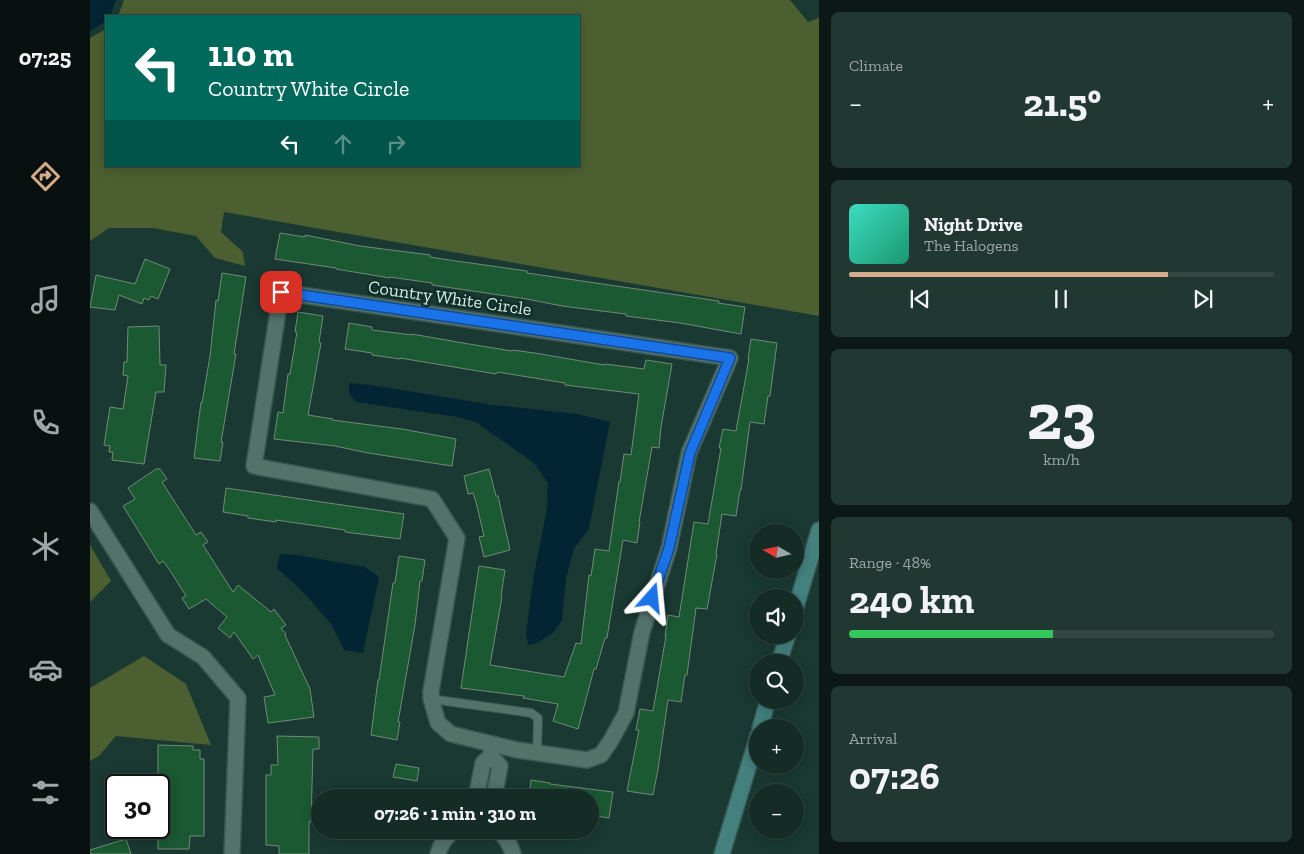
<!DOCTYPE html>
<html lang="en">
<head>
<meta charset="utf-8">
<style>
	:root { --surface:#142b26; --page:#213732; --text:#f1f3f6; --muted:#9da7a7; --line:#334743; --accent:#d6ab8b }
	body { margin:0; font-family:"Zilla Slab",serif; background:var(--page); color:var(--text); height:100vh; display:flex; flex-direction:column; font-size:19px; white-space:nowrap }
	* { box-sizing:border-box; margin:0 }
	p { font-size:16px; color:var(--muted) }
	.icon { flex:none; width:28px; height:28px; fill:none; stroke:currentColor; stroke-width:2; stroke-linecap:round; stroke-linejoin:round }
	.map { position:relative; flex:1; overflow:hidden }
	.drawer { display:flex; flex-direction:column; gap:12px; padding:12px; background:#0b1815; width:485px }
	.drawer>* { flex:none }
	.top-card { position:absolute; left:15px; top:15px; width:475px; height:152px; border-radius:0px; box-shadow:0 2px 12px #0003,0 0 0 1px var(--line); background:#00695c; color:#fff; overflow:hidden }
	.needle { width:32px; rotate:279deg }
	.tools { position:absolute; left:659px; top:524px; display:grid; gap:10px }
	.tools a { display:grid; place-items:center; width:55px; height:55px; border-radius:50%; background:var(--surface); box-shadow:0 2px 12px #0003,0 0 0 1px var(--line); font-size:25px }
	.speed { position:absolute; left:15px; top:774px; display:flex; gap:10px; font-size:25px; font-weight:700; text-align:center }
	.speed>* { display:grid; place-content:center; width:65px; height:65px; border-radius:50%; background:var(--surface); box-shadow:0 2px 12px #0003,0 0 0 1px var(--line); line-height:1 }
	.speed .limit { border:2px solid #111; border-radius:8px; background:#fff; color:#111 }
	.pin { position:absolute; display:grid; place-items:center; width:42px; height:42px; color:#fff; margin:-21px; border-radius:10px; box-shadow:0 2px 8px #0006 }
	.me { position:absolute; width:55px; margin:-28px; rotate:18deg; stroke-linejoin:round; filter:drop-shadow(0 0 4px #0008) }
	.turn { display:flex; align-items:center; gap:18px; height:105px; padding:0 20px; font-size:22px }
	.turn .icon { width:65px; height:65px; stroke-width:2.5 }
	.turn b { display:block; font-size:35px; line-height:42px }
	.lanes { display:flex; align-items:center; height:48px; padding:0 20px; background:#0003; justify-content:center; gap:25px; direction:ltr }
	.lanes .off { opacity:.35 }
	.big { font-size:38px; font-weight:700; line-height:1.1 }
	.drawer .card { flex:1; display:flex; flex-direction:column; justify-content:center; gap:8px; min-width:0; padding:0 18px; border-radius:8px; background:var(--page) }
	.drawer .dial { align-items:center; gap:0 }
	.dial b { font-size:65px; line-height:1 }
	.song { display:flex; align-items:center; gap:15px }
	.cover { width:60px; height:60px; border-radius:8px; background:linear-gradient(135deg,hsl(170 70% 55%),hsl(160 70% 35%)) }
	.played { height:5px; border-radius:2px; background:linear-gradient(90deg,var(--accent) 75%,var(--line) 75%) }
	.keys { display:flex; justify-content:space-around; direction:ltr }
	.heat { display:flex; justify-content:space-between; align-items:center; font-size:28px; direction:ltr }
	.charge { height:8px; border-radius:4px; background:linear-gradient(90deg,#34c759 48%,var(--line) 0) }
	.trip { position:absolute; left:221px; top:789px; width:288px; height:50px; border-radius:25px; background:var(--surface); box-shadow:0 2px 12px #0003,0 0 0 1px var(--line); font-weight:700; line-height:50px; text-align:center }
	main { display:flex; flex:1; min-height:0 }
	.tab-bar { display:flex; flex-direction:column; width:90px; justify-content:space-around; align-items:center; background:#08110f; color:var(--muted) }
	.tab-bar .icon { width:35px; height:35px }
	.tab-bar .current { color:var(--accent) }
	.tab-bar b { font-size:22px; color:var(--text) }
	.map>svg:first-child { display:block }
</style>
</head>
<body>
<main>
<nav class="tab-bar">
<b>07:25</b>
<svg class="icon current" aria-label="directions" viewBox="0 0 24 24"><path d="M12 3l9 9-9 9-9-9zM9 14v-3h6M13 9l2 2-2 2"/></svg>
<svg class="icon" aria-label="music" viewBox="0 0 24 24"><path d="M9 18V5l10-2v13"/><circle cx="6" cy="18" r="3"/><circle cx="16" cy="16" r="3"/></svg>
<svg class="icon" aria-label="phone" viewBox="0 0 24 24"><path d="M5 4h4l2 5-3 2q2 4 5 5l2-3 5 2v4C11 20 4 13 5 4z"/></svg>
<svg class="icon" aria-label="climate" viewBox="0 0 24 24"><path d="M12 3v18M4 7l16 10M4 17L20 7"/></svg>
<svg class="icon" aria-label="car" viewBox="0 0 24 24"><path d="M5 17H2v-5l4-1 3-4h7l3 4 3 1v5h-3M9 17h6M6 11h13"/><circle cx="7" cy="17" r="2"/><circle cx="17" cy="17" r="2"/></svg>
<svg class="icon" aria-label="filters" viewBox="0 0 24 24"><path d="M4 7h16M4 17h16"/><circle cx="9" cy="7" r="2"/><circle cx="15" cy="17" r="2"/></svg>
</nav>
<div class="map">
<svg width="729" height="854" viewBox="0 0 729 854">
	<rect width="100%" height="100%" fill="#1a3933"/>
	<!-- green -->
	<path fill="#4c5f30" d="M 34,0 L 700,0 L 718,22 L 729,18 L 729,316 L 134,212 L 131,232 L 153,252 L 155,266 L 125,258 L 106,236 L 63,228 L 19,228 L 0,241 L 0,38 L 16,29 L 16,166 L 489,166 L 489,16 L 28,16 Z
		M 0,545 L 21,581 L 0,602 Z
		M 54,656 L 96,684 L 121,745 L 26,736 L 9,756 L 0,761 L 0,688 Z"/>
	<!-- water -->
	<path fill="#032432" d="M 0,0 L 26,0 L 20,16 L 16,16 L 16,21 L 0,31 Z
		M 259,383 L 281,385 L 403,405 L 487,414 L 520,422 L 499,528 L 484,549 L 476,578 L 472,620 L 463,633 L 447,643 L 438,645 L 436,633 L 444,575 L 457,508 L 458,483 L 444,463 L 386,422 L 368,417 L 266,402 L 259,394 Z
		M 190,554 L 207,555 L 275,567 L 289,577 L 273,653 L 254,650 L 241,624 L 215,594 L 187,568 Z"/>
	<!-- building -->
	<path fill="#1a5932" stroke="#728a78" d="M 190,233 L 215,237 L 215,235 L 270,246 L 340,255 L 340,257 L 366,261 L 437,271 L 437,273 L 629,301 L 628,303 L 655,307 L 651,334 L 590,323 L 536,316 L 536,314 L 472,306 L 437,299 L 342,285 L 342,283 L 300,277 L 300,278 L 246,269 L 246,268 L 185,259 Z
		M 55,259 L 80,269 L 68,299 L 61,296 L 59,300 L 54,298 L 52,304 L 29,295 L 25,310 L 0,307 L 6,275 L 45,284 Z
		M 132,273 L 156,277 L 144,354 L 146,354 L 131,442 L 133,442 L 130,461 L 104,458 L 111,402 L 112,403 L 120,356 L 126,300 L 128,301 Z
		M 208,312 L 233,316 L 229,342 L 231,343 L 218,415 L 243,419 L 242,420 L 312,429 L 366,439 L 362,466 L 278,453 L 245,446 L 184,439 L 188,412 L 193,413 L 198,374 L 200,374 L 207,332 L 205,332 Z
		M 259,323 L 282,327 L 282,330 L 322,335 L 322,334 L 373,343 L 422,351 L 423,350 L 451,354 L 514,365 L 515,364 L 554,369 L 556,360 L 582,364 L 571,427 L 569,448 L 562,447 L 549,522 L 550,522 L 547,543 L 533,540 L 517,638 L 515,638 L 506,669 L 504,669 L 488,729 L 463,721 L 468,704 L 433,698 L 434,696 L 371,688 L 389,566 L 415,570 L 411,596 L 412,597 L 400,665 L 474,677 L 486,643 L 491,644 L 499,575 L 501,576 L 505,549 L 519,551 L 529,481 L 530,482 L 534,454 L 541,455 L 549,394 L 475,385 L 475,383 L 407,372 L 406,374 L 310,358 L 310,359 L 282,355 L 282,353 L 255,349 Z
		M 69,326 L 70,365 L 76,365 L 74,392 L 66,392 L 54,464 L 22,460 L 23,452 L 19,452 L 20,446 L 14,445 L 20,407 L 33,409 L 38,376 L 33,375 L 34,362 L 37,362 L 38,327 Z
		M 661,339 L 687,343 L 680,396 L 678,396 L 674,424 L 660,422 L 651,490 L 650,490 L 646,516 L 632,514 L 626,554 L 627,554 L 617,609 L 606,608 L 597,675 L 595,675 L 591,702 L 578,700 L 568,769 L 563,795 L 537,791 L 549,730 L 546,730 L 550,709 L 563,711 L 576,636 L 575,636 L 578,615 L 589,617 L 604,522 L 618,524 L 631,448 L 629,448 L 633,429 L 646,431 L 659,359 L 658,359 Z
		M 66,469 L 70,469 L 77,479 L 72,482 L 106,535 L 111,532 L 118,542 L 113,545 L 143,592 L 148,585 L 181,612 L 184,609 L 196,625 L 191,628 L 196,634 L 195,635 L 220,689 L 224,717 L 178,723 L 174,697 L 185,695 L 168,655 L 163,659 L 144,632 L 140,638 L 128,628 L 137,617 L 116,599 L 99,609 L 92,598 L 96,596 L 79,569 L 73,561 L 69,564 L 33,506 L 45,499 L 38,488 Z
		M 399,469 L 406,496 L 408,496 L 420,550 L 394,557 L 389,537 L 394,536 L 386,502 L 383,493 L 378,494 L 374,476 Z
		M 136,488 L 314,514 L 310,539 L 255,532 L 255,530 L 186,520 L 186,522 L 158,518 L 158,516 L 133,512 Z
		M 309,556 L 335,560 L 332,581 L 330,581 L 325,625 L 308,722 L 310,722 L 307,740 L 281,735 L 288,680 L 289,680 L 303,583 L 305,583 Z
		M 187,736 L 229,737 L 229,749 L 223,749 L 221,822 L 219,822 L 219,854 L 189,854 L 189,846 L 176,845 L 176,775 L 181,775 L 181,765 L 188,765 Z
		M 68,745 L 103,746 L 103,750 L 110,750 L 110,759 L 114,759 L 114,836 L 100,836 L 99,849 L 68,849 Z
		M 306,764 L 329,768 L 327,781 L 303,777 Z
		M 441,780 L 460,783 L 460,784 L 523,792 L 519,818 L 500,815 L 500,798 L 439,798 Z
		M 36,839 L 41,854 L 0,854 L 0,850 Z"/>
	<g fill="none" stroke-linecap="round" stroke-linejoin="round">
		<defs>
			<path id="lane" d="M 341,699 L 441,713 L 448,718 L 447,753"/>
			<path id="street" d="M 191,292 L 640,358 L 599,453 L 579,548 L 552,632 L 536,713 L 520,742 L 511,755 L 497,760 L 427,750 L 361,734 L 348,723 L 341,699 L 341,691 L 367,538 L 342,499 L 164,466 Z
				M 0,511 L 78,635 L 113,657 L 148,698 L 142,854
				M 401,745 L 401,756 L 410,766 L 404,798
				M 386,798 L 393,763 L 401,756
				M 407,830 C 416,836 420,844 423,854
				M 348,854 C 351,843 356,837 364,830"/>
			<path id="secondary" d="M 705,610 L 729,530
				M 689,662 L 698,635
				M 670,728 L 678,700
				M 632,854 L 668,735"/>
		</defs>
		<!-- lane casing -->
		<use href="#lane" stroke="#39554f" stroke-width="10"/>
		<!-- street casing -->
		<use href="#street" stroke="#39554f" stroke-width="18"/>
		<!-- secondary casing -->
		<use href="#secondary" stroke="#39554f" stroke-width="18"/>
		<!-- lane -->
		<use href="#lane" stroke="#52726a" stroke-width="8"/>
		<!-- street -->
		<use href="#street" stroke="#52726a" stroke-width="15"/>
		<!-- secondary -->
		<use href="#secondary" stroke="#43807e" stroke-width="15"/>
	</g>
	<g fill="none" stroke-linecap="round" stroke-linejoin="round">
		<defs>
			<path id="route" d="M 191,292 L 640,358 L 600,453 L 579,548 L 562,598"/>
		</defs>
		<!-- route casing -->
		<use href="#route" stroke="#114b97" stroke-width="12"/>
		<!-- route -->
		<use href="#route" stroke="#1a73e8" stroke-width="9"/>
	</g>
	<g text-anchor="middle" stroke-width="5" stroke-linejoin="round" paint-order="stroke">
		<!-- street labels -->
		<g font-size="18" fill="#d9ebe6" stroke="#0f2f29">
			<text transform="translate(360 298) rotate(8)" y="6">Country White Circle</text>
		</g>
	</g>
</svg>
<div class="tools">
<a><svg class="needle" viewBox="-14 -14 28 28"><path d="M0-13l5 13h-10z" fill="#e53935"/><path d="M0 13l5-13h-10z" fill="#9da7a7"/></svg></a>
<a><svg class="icon" aria-label="sound" viewBox="0 0 24 24"><path d="M4 9h4l5-4v14l-5-4H4zM17 9q2 3 0 6"/></svg></a>
<a><svg class="icon" aria-label="search" viewBox="0 0 24 24"><circle cx="10" cy="10" r="6"/><path d="M15 15l6 6"/></svg></a>
<a>+</a>
<a>−</a>
</div>
<div class="speed"><div class="limit">30</div></div>
<div class="pin" style="left:191px;top:292px;background:#d93025"><svg class="icon" aria-label="arrive" viewBox="0 0 24 24"><path d="M6 21V4h12l-3 4 3 4H6"/></svg></div>
<svg class="me" style="left:562px;top:598px" viewBox="-20 -20 40 40"><path d="M0-17L14 15 0 8-14 15z" fill="#1a73e8" stroke="#fff" stroke-width="4"/></svg>
<div class="trip">07:26 · 1 min · 310 m</div>
<div class="top-card">
<div class="turn"><svg class="icon" aria-label="left" viewBox="0 0 24 24"><path d="M17 20v-9H6M10 6l-5 5 5 5"/></svg><div><b>110 m</b>Country White Circle</div></div>
<div class="lanes"><svg class="icon" aria-label="left" viewBox="0 0 24 24"><path d="M17 20v-9H6M10 6l-5 5 5 5"/></svg><svg class="icon off" aria-label="ahead" viewBox="0 0 24 24"><path d="M12 20V5M6 11l6-6 6 6"/></svg><svg class="icon off" aria-label="right" viewBox="0 0 24 24"><path d="M7 20v-9h11M14 6l5 5-5 5"/></svg></div>
</div>
</div>
<section class="drawer">
<div class="card"><p>Climate</p>
<div class="heat"><a>−</a><b class="big">21.5°</b><a>+</a></div>
</div>
<div class="card">
<div class="song"><i class="cover"></i><div><b>Night Drive</b><p>The Halogens</p></div></div>
<div class="played"></div>
<div class="keys"><svg class="icon" aria-label="previous" viewBox="0 0 24 24"><path d="M18 5L8 12l10 7zM5 5v14"/></svg><svg class="icon" aria-label="pause" viewBox="0 0 24 24"><path d="M8 5v14M16 5v14"/></svg><svg class="icon" aria-label="next" viewBox="0 0 24 24"><path d="M6 5l10 7-10 7zM19 5v14"/></svg></div>
</div>
<div class="card dial"><b>23</b><p>km/h</p></div>
<div class="card"><p>Range · 48%</p><b class="big">240 km</b><div class="charge"></div></div>
<div class="card"><p>Arrival</p><b class="big">07:26</b></div>
</section>
</main>
</body>
</html>
